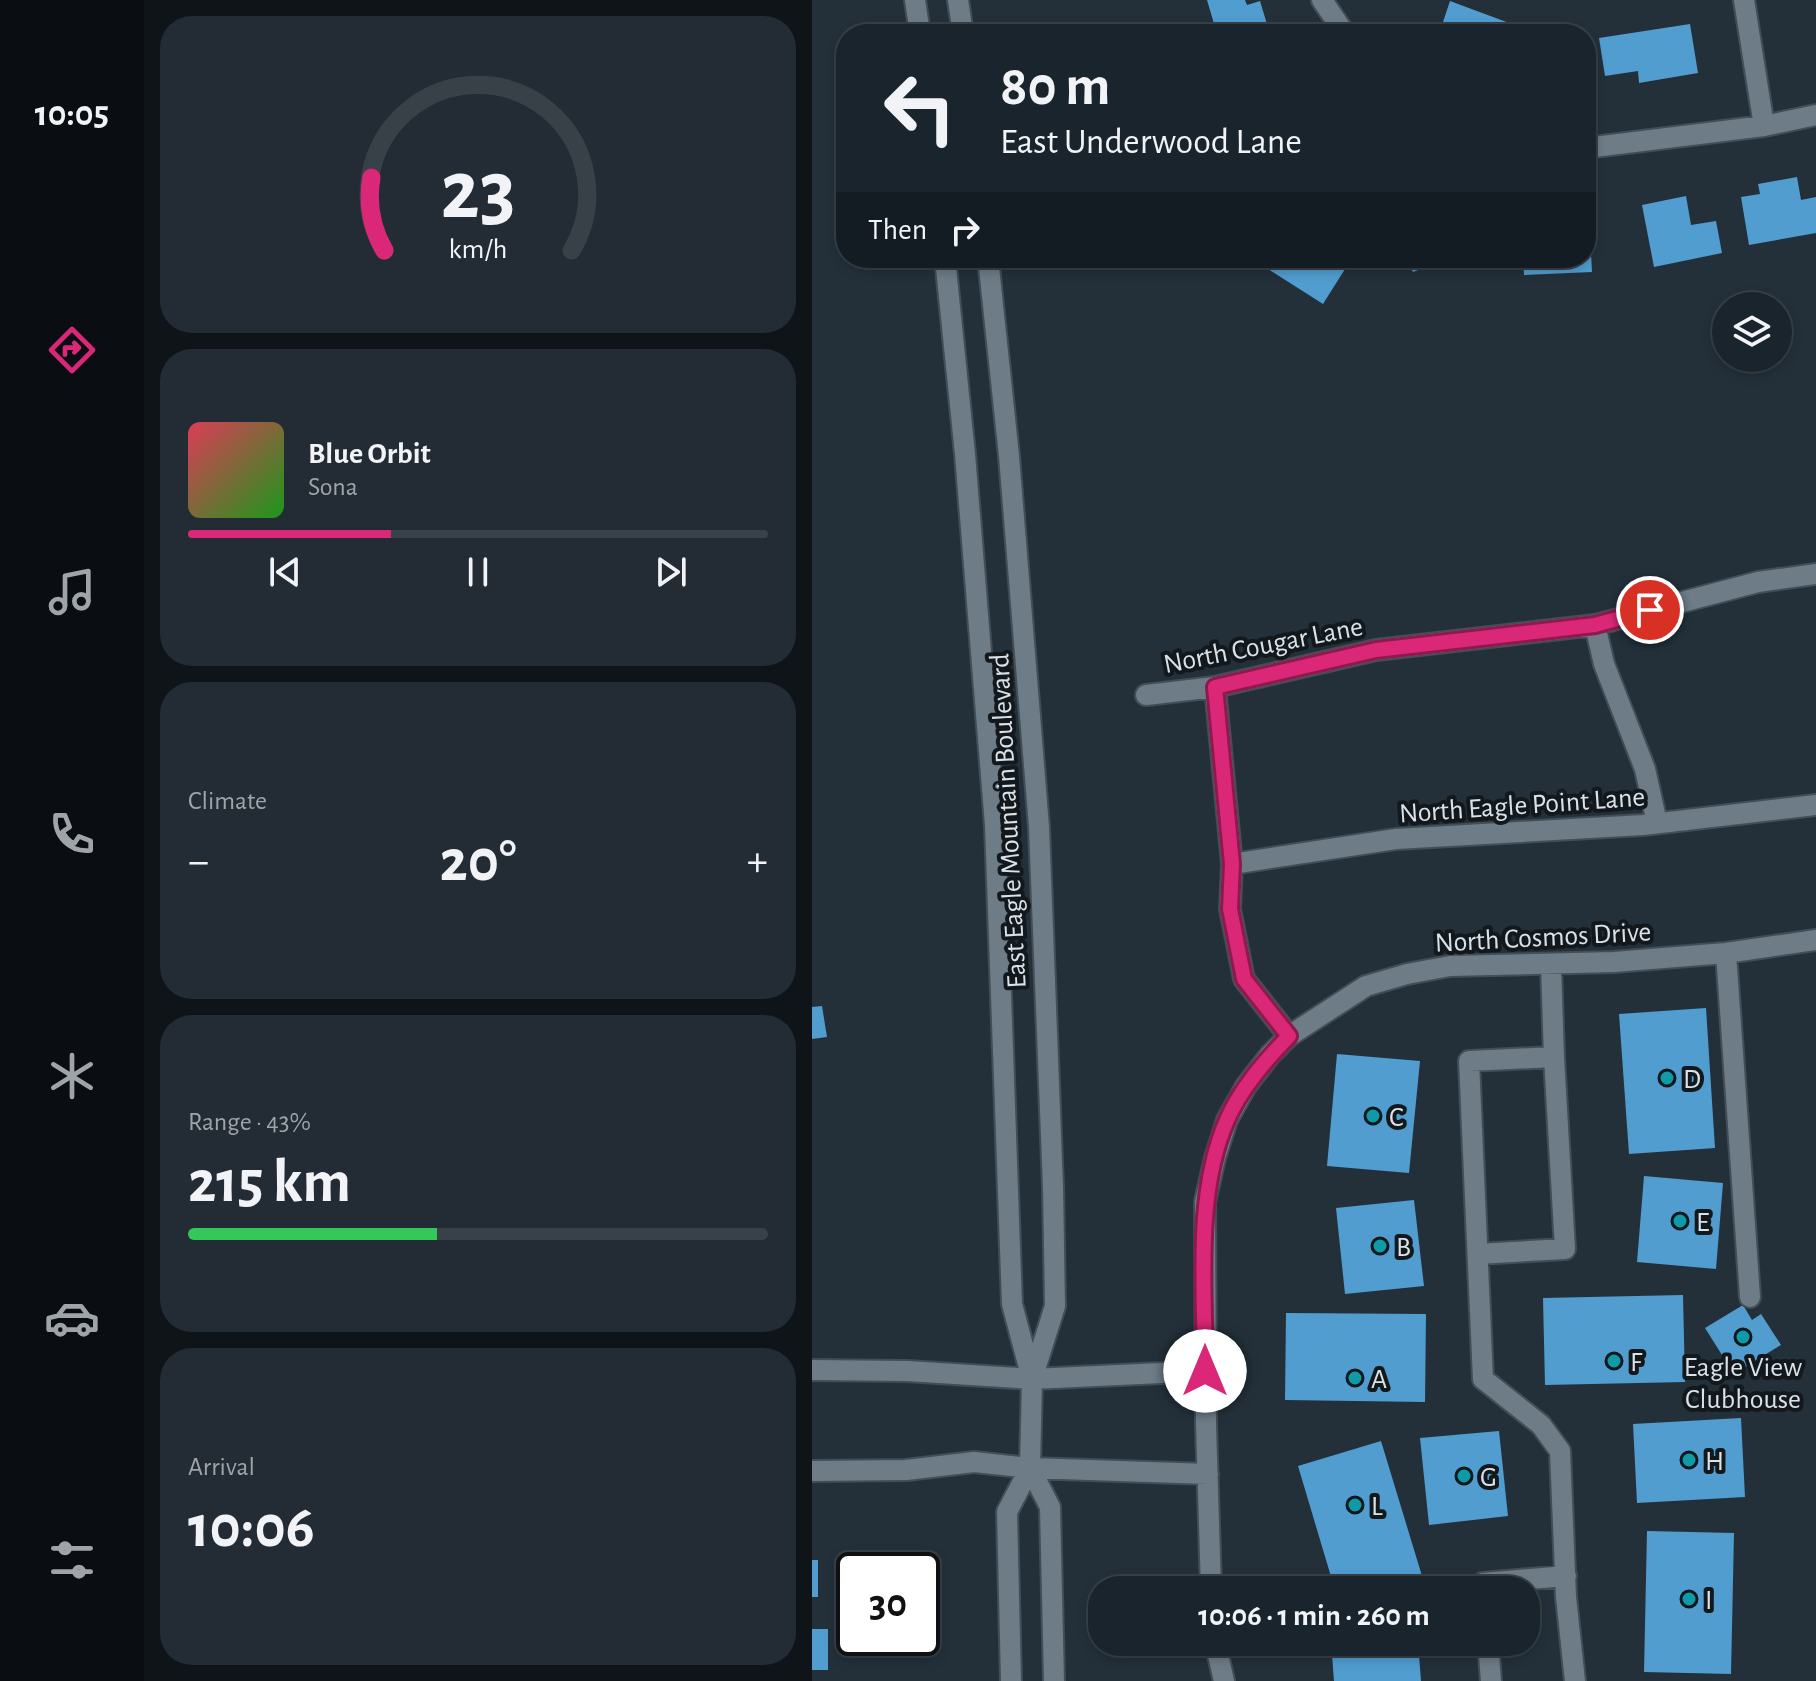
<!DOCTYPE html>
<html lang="en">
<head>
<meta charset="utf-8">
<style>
	:root { --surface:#1a242c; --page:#232c34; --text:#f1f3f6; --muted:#9fa4a9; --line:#384148; --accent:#db2777 }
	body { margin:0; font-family:"Alegreya Sans",sans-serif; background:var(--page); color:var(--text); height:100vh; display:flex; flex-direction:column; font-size:30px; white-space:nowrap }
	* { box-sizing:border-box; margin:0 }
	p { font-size:26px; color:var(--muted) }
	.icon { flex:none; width:44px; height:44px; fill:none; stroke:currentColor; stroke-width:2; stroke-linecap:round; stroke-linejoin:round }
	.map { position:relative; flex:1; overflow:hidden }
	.details { display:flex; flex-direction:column; gap:16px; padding:16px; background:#0e1418; width:668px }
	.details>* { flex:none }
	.hud { position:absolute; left:24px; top:24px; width:760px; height:244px; border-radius:32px; box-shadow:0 4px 12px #0003,0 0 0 2px var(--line); background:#1a242c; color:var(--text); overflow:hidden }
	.controls { position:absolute; left:900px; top:292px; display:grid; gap:16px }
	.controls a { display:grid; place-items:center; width:80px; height:80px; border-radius:50%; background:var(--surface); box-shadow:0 4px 12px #0003,0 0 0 2px var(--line); font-size:40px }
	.speed { position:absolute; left:24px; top:1552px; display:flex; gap:16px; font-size:40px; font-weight:700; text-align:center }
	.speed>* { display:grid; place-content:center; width:104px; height:104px; border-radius:50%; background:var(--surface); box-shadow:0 4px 12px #0003,0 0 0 2px var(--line); line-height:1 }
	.speed .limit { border:4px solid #111; border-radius:12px; background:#fff; color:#111 }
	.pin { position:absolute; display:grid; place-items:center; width:68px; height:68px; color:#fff; margin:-34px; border:4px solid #fff; border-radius:50%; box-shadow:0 2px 8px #0007 }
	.me { position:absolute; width:88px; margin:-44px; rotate:0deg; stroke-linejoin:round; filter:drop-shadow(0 0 6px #0008) }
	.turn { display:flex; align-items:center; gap:28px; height:168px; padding:0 32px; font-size:36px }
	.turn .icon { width:104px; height:104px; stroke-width:2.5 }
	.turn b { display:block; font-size:56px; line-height:68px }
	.then { display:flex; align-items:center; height:76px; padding:0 32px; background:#0003; gap:16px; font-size:30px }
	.big { font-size:60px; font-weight:600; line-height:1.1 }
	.details .widget { flex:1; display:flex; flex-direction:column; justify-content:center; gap:12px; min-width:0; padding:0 28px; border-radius:32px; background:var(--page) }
	.details .dial { align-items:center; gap:0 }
	.dial svg { height:208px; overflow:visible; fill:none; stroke:var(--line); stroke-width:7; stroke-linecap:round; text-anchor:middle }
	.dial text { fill:var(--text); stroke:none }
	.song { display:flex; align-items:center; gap:24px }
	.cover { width:96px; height:96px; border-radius:12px; background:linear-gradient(135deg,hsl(350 70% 55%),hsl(120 70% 35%)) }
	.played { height:8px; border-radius:4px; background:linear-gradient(90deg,var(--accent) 35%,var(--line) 35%) }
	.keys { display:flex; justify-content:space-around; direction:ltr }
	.heat { display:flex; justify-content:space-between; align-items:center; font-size:44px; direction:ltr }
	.charge { height:12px; border-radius:6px; background:linear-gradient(90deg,#34c759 43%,var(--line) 0) }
	.trip { position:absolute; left:276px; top:1576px; width:452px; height:80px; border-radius:32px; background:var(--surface); box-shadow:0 4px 12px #0003,0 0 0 2px var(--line); font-weight:600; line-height:80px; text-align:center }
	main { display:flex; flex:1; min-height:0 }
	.menu { display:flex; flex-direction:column; width:144px; justify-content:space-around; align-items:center; background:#0a0e12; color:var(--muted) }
	.menu .icon { width:56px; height:56px }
	.menu .active { color:var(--accent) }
	.menu b { font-size:36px; color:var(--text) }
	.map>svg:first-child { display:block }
</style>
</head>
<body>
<main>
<nav class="menu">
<b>10:05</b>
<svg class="icon active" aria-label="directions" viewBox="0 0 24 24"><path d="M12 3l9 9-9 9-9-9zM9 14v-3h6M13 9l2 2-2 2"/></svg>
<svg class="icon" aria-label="music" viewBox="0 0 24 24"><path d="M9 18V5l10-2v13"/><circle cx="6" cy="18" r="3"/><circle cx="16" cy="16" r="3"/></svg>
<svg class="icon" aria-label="phone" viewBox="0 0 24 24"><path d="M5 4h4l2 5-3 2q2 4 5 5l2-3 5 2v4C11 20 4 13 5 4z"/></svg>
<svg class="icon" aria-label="climate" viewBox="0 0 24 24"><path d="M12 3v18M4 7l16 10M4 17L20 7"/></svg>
<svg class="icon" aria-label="car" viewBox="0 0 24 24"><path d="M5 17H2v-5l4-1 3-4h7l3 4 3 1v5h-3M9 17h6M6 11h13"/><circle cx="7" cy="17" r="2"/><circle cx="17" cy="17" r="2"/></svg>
<svg class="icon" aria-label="filters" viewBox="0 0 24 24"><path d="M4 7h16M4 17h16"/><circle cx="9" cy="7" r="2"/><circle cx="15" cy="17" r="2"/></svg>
</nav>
<section class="details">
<div class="widget dial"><svg viewBox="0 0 100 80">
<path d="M14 69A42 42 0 1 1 86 69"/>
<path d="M14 69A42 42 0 0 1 9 41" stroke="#db2777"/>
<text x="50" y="56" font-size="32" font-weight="700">23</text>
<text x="50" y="72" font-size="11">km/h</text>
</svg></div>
<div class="widget">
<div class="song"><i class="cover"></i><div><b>Blue Orbit</b><p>Sona</p></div></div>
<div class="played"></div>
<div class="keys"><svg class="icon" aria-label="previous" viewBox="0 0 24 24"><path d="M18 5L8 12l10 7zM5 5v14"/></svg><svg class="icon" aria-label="pause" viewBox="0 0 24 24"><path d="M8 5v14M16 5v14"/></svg><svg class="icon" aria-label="next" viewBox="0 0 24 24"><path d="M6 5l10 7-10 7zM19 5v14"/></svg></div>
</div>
<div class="widget"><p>Climate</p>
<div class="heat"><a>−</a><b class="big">20°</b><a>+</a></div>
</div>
<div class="widget"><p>Range · 43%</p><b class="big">215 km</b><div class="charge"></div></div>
<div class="widget"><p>Arrival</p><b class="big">10:06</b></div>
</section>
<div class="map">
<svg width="1004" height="1681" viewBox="0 0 1004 1681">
	<rect width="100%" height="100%" fill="#23303a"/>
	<!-- building -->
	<path fill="#519dcf" d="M 395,0 L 433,0 L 435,5 L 448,1 L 458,34 L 405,34 Z
		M 638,1 L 716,30 L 715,34 L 627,34 Z
		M 878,24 L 886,73 L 827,83 L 826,71 L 793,76 L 787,38 Z
		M 985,177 L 989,200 L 1004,197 L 1004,233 L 937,245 L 929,197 L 948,194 L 946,184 Z
		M 874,196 L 879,225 L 904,221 L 910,253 L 842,267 L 830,205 Z
		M 774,214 L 777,214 L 780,272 L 712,275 L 711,258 L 774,258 Z
		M 448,258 L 516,258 L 533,269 L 511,304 L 445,262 Z
		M 594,258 L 636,258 L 601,272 Z
		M 10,1006 L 15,1037 L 0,1039 L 0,1007 Z
		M 894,1008 L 903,1148 L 817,1154 L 807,1014 Z
		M 525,1054 L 608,1061 L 597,1173 L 515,1166 Z
		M 832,1176 L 911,1183 L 904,1269 L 825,1262 Z
		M 602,1200 L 612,1286 L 533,1294 L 524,1208 Z
		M 871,1295 L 873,1382 L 733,1385 L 731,1298 Z
		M 931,1305 L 940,1320 L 949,1314 L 969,1345 L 922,1374 L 893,1328 Z
		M 474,1313 L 614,1314 L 613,1402 L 473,1400 Z
		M 929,1418 L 933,1497 L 825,1503 L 821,1424 Z
		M 687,1431 L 696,1516 L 617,1525 L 608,1438 Z
		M 569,1441 L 610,1576 L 562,1590 L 523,1590 L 486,1466 Z
		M 835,1531 L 922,1533 L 919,1674 L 832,1672 Z
		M 0,1560 L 6,1560 L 6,1597 L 0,1597 Z
		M 0,1629 L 16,1629 L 16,1670 L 0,1670 Z
		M 519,1642 L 606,1642 L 609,1681 L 522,1681 Z"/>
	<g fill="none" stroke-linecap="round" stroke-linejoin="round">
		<defs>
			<path id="minor" d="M 103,0 L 108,34
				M 146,0 L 151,34
				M 510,0 L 533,34
				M 932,0 L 952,126
				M 774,148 L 952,126 L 1004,115
				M 133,258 L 153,454 L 183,825 L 200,1304 L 220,1379 L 218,1468 L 195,1512 L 199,1681
				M 176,258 L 197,456 L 227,827 L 241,1187 L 243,1306 L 220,1379
				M 783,625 L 792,664 L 833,769 L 845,823
				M 403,687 L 420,864 L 418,909 L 432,979 L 477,1036
				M 334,695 L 403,687 L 564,650 L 783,625 L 946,582 L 1004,574
				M 420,864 L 584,839 L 831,825 L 1004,805
				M 914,953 L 938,1297
				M 739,965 L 742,1057 L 657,1061 L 671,1379 L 729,1425 L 748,1451 L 754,1597 L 763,1681
				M 666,1254 L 753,1249 L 742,1057
				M 0,1370 L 95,1371 L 220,1379 L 393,1371
				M 218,1468 L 238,1507 L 242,1681
				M 0,1471 L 94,1470 L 162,1462 L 218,1468 L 396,1474
				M 399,1590 L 394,1424 L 393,1202 L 403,1158 L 415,1120 L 434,1086 L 458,1055 L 477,1036 L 554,986 L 595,974 L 638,966 L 802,962 L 914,953 L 1004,940
				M 672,1590 L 671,1583 L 754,1576
				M 403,1642 L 412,1681
				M 676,1642 L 679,1681"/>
		</defs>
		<!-- minor casing -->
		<use href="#minor" stroke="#424d55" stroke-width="24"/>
		<!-- minor -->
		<use href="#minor" stroke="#6d7c87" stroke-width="20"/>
	</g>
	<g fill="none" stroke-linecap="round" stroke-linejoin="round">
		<defs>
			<path id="route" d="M 393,1371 C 393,1291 382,1195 415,1120 C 429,1088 453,1061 477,1036 L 432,979 L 418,909 L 420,864 L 403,687 L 564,650 L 783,625 L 838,610"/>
		</defs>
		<!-- route casing -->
		<use href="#route" stroke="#8e194d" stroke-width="20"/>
		<!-- route -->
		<use href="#route" stroke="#db2777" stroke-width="14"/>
	</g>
	<!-- markers -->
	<g fill="#0f9aa8" stroke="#12181c" stroke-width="3">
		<circle cx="855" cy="1078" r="8"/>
		<circle cx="561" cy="1116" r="8"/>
		<circle cx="868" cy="1221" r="8"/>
		<circle cx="568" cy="1246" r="8"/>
		<circle cx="931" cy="1337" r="8"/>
		<circle cx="802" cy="1361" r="8"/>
		<circle cx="543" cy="1378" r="8"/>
		<circle cx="877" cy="1460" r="8"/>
		<circle cx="652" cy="1476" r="8"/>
		<circle cx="543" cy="1505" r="8"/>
		<circle cx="877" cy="1599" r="8"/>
	</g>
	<g text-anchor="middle" stroke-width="8" stroke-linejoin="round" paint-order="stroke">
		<!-- street labels -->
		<g font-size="28" fill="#dae2e9" stroke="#12181c">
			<text transform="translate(451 644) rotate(-11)" y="10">North Cougar Lane</text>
			<text transform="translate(710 804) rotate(-4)" y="10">North Eagle Point Lane</text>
			<text transform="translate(195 821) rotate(-93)" y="10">East Eagle Mountain Boulevard</text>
			<text transform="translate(731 936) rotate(-3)" y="10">North Cosmos Drive</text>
		</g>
		<!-- poi labels -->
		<g font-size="28" fill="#dae2e9" stroke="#12181c" text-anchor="start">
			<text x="871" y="1088">D</text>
			<text x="577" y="1126">C</text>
			<text x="884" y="1231">E</text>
			<text x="584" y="1256">B</text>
			<text x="818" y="1371">F</text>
			<text x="931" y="1376" text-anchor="middle">Eagle View<tspan x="931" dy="32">Clubhouse</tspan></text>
			<text x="559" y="1388">A</text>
			<text x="893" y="1470">H</text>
			<text x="668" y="1486">G</text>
			<text x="559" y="1515">L</text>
			<text x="893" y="1609">I</text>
		</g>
	</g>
</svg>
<div class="controls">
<a><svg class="icon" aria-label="layers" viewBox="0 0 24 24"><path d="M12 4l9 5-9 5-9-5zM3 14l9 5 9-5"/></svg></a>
</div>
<div class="speed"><div class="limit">30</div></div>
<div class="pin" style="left:838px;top:610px;background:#d93025"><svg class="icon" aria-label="arrive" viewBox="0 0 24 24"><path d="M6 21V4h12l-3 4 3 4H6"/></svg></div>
<svg class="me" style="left:393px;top:1371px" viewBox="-20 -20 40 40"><circle r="19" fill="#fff"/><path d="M0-13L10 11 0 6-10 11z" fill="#db2777"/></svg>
<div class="trip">10:06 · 1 min · 260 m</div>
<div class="hud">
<div class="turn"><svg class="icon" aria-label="left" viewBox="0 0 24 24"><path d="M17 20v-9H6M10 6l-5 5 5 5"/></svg><div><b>80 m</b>East Underwood Lane</div></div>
<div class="then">Then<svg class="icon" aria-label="right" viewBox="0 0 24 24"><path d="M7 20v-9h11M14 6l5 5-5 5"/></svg></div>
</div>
</div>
</main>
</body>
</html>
